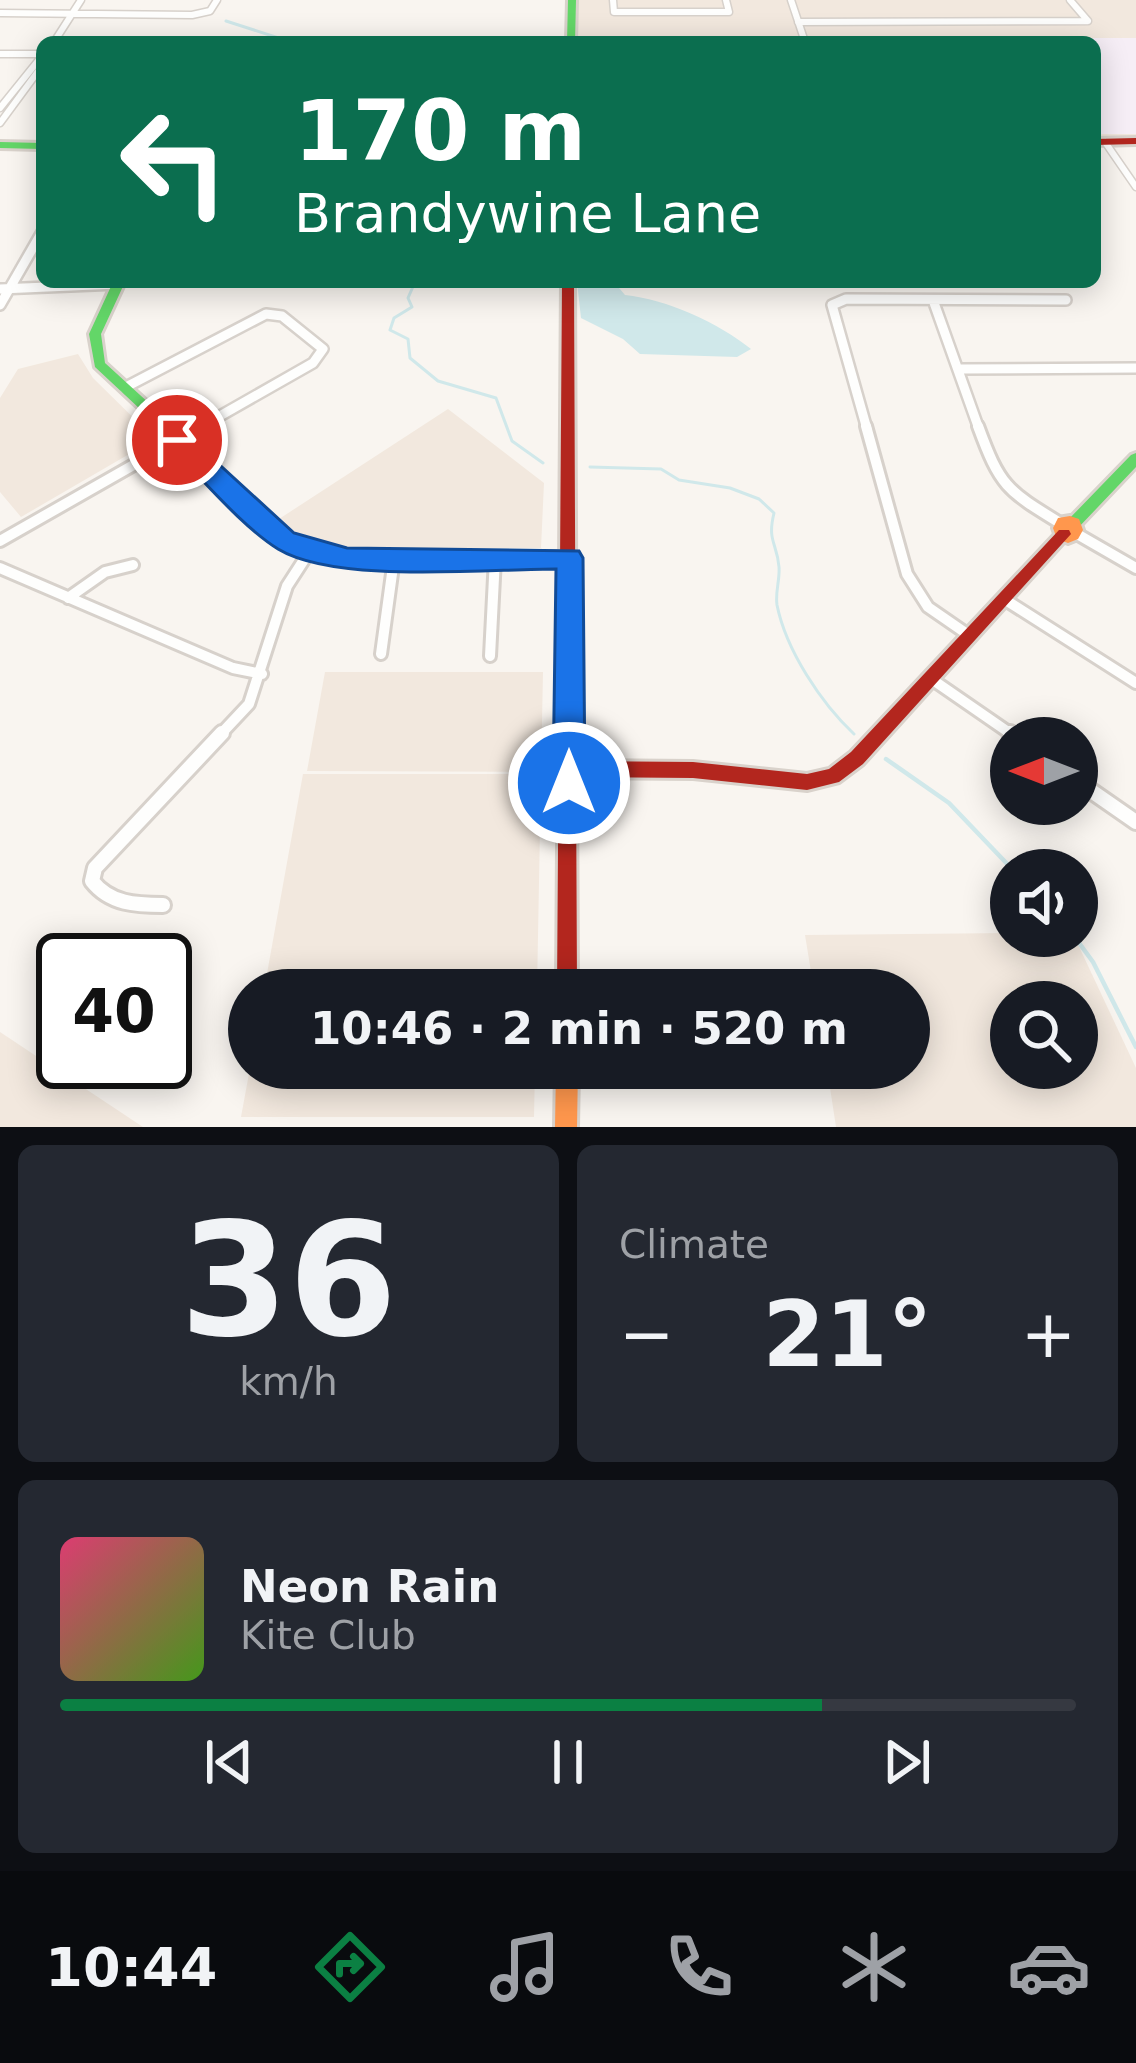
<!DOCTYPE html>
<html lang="en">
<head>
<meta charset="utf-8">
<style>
	:root { --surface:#171b24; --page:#242831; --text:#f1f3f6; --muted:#9ea1a6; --line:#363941; --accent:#0b8043 }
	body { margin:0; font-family:"DejaVu Sans",sans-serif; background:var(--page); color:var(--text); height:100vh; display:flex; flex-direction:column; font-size:45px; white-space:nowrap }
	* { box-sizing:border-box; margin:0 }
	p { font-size:39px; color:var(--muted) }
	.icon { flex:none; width:66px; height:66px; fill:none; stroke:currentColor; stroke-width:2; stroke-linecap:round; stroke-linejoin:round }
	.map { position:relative; height:1127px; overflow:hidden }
	.details { display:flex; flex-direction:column; gap:18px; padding:18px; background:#0d0f14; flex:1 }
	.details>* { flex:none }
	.hud { position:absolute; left:36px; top:36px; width:1065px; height:252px; border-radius:18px; box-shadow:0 6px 30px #0003; background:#0b6e4f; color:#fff; overflow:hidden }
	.needle { width:78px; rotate:270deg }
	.buttons { position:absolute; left:990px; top:717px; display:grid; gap:24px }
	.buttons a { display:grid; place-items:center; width:108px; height:108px; border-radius:50%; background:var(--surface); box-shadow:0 6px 30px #0003; font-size:60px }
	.speed { position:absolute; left:36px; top:933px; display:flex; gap:24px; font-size:60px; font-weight:700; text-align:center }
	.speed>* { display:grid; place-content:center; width:156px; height:156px; border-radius:50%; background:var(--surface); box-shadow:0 6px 30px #0003; line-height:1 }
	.speed .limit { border:6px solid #111; border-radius:18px; background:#fff; color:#111 }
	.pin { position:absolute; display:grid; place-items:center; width:102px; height:102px; color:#fff; margin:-51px; border:6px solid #fff; border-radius:50%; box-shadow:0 3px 12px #0007 }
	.me { position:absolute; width:132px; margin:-66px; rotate:0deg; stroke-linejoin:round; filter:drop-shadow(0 0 9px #0008) }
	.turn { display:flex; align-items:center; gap:42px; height:252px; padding:0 60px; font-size:54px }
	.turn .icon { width:156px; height:156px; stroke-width:2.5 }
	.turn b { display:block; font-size:84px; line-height:102px }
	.big { font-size:90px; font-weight:700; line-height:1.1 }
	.details .widget { flex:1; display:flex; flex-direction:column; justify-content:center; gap:18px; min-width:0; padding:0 42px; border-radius:18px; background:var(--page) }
	.details .dial { align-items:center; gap:0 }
	.dial b { font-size:156px; line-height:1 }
	.song { display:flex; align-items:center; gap:36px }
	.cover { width:144px; height:144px; border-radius:18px; background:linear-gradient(135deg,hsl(340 70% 55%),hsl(100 70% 35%)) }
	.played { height:12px; border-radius:6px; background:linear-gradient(90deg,var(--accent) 75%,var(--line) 75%) }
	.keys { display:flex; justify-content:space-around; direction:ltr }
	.heat { display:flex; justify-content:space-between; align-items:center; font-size:66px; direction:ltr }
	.details .tiles { flex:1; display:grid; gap:18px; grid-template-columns:1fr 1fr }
	.widget:last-child { grid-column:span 2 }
	.trip { position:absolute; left:228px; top:969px; width:702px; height:120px; border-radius:60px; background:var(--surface); box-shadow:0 6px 30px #0003; font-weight:700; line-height:120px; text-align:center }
	.tabs { display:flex; height:192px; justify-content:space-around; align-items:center; background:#090b0e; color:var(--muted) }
	.tabs .icon { width:84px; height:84px }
	.tabs .current { color:var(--accent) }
	.tabs b { font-size:54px; color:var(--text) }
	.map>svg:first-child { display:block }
</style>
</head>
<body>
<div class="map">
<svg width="1136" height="1127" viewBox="0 0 1136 1127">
	<rect width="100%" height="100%" fill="#f9f5f0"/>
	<!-- residential -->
	<path fill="#f2e8de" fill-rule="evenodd" d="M 570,0 L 1136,0 L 1136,142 L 1095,142 L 1095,42 L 569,42 Z
		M 78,354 L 93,378 L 155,439 L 21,517 L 0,492 L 0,398 L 18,369 Z
		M 448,409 L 544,483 L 541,548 L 333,548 L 299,537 L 279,519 Z
		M 325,672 L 543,672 L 541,772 L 307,771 Z
		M 303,774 L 541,774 L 537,990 L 264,990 Z
		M 1011,933 L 1074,936 L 1136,1068 L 1136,1127 L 836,1127 L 827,1068 L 909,1068 L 909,990 L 814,990 L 805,935 ZM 1077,1002 L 1077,1068 L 1011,1068 L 1011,1002 Z
		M 0,1032 L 143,1127 L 0,1127 Z
		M 250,1068 L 535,1068 L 534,1117 L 241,1117 Z"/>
	<!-- education -->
	<path fill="#f6eef6" d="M 953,38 L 1136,38 L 1136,134 L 1095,134 L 1095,42 L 955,42 Z"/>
	<!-- water -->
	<path fill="#d0e8ea" d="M 577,282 L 614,282 L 625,295 C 666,299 719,323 751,349 L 737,357 L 640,354 L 623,339 L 581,318 Z"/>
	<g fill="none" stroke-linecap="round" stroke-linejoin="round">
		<!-- stream-far1 -->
		<path stroke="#d0e8ea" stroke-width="3" d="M 226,21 L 291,42
			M 415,282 L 408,298 L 412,307 L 394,318 L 390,330 L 408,339 L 410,358 L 438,381 L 496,398 L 512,441 L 543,463
			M 590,467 L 661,469 L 679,480 L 730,488 L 759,499 L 774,513 C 767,542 777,542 779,567 C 780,580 775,592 777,605 C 786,650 821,703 854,734"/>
		<!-- stream -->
		<path stroke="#d0e8ea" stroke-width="4.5" d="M 886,759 L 949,803 L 1013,870
			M 1074,936 L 1093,962 L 1136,1047"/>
		<defs>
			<path id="street-far3" d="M 613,0 L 614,12 L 729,12 L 726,0
				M 791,0 L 805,42
				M 1070,0 L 1088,21
				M 0,13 L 192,15 L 210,11 L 217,0
				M 798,22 L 1088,21
				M 54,42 L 81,0
				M 0,54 L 42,54
				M 0,108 L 42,56
				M 0,123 L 42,66
				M 1105,142 L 1136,187"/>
			<path id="street-far2" d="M 0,289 L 118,284
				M 933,300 L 979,429
				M 0,305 L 42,232
				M 959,369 L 1136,368
				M 124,388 L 266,314 L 282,316 L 323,349 L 313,363 L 197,429
				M 867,429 L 832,305 L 846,299 L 1066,300"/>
			<path id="street-far1" d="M 866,426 L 907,574 L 928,607 L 970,636
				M 978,426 C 1000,486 1006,490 1060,523
				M 1077,534 L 1136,568
				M 0,541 L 202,426
				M 0,568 L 233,668 L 262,674
				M 68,598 L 105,572 L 133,565
				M 1004,599 L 1136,683
				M 381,654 L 394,559
				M 490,656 L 495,558
				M 930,678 L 1014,736
				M 219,736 L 249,704 L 287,586 L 309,552"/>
			<path id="street" d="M 1010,733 L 1017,738
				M 1077,781 L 1136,822
				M 163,905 C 136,905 110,904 92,881 L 95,868 L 222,733"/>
			<path id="fast" d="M 568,0 L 576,0 L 575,42 L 567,42 Z
				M 0,142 L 42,143 L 42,149 L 0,148 Z
				M 113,282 L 125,282 L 101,334 L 105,363 L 302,543 L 347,552 L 570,552 L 575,554 L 577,558 L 575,562 L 347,564 L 293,552 L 95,367 L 89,334 Z
				M 1136,453 L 1136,467 L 1078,528 L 1068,528 L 1066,524 L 1068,520 L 1131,455 Z"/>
			<path id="slow" d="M 1070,516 L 1079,519 L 1083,530 L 1078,539 L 1068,543 L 1057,539 L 1053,528 L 1058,518 Z
				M 556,1068 L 578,1068 L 577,1127 L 555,1127 Z"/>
			<path id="jam" d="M 1136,138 L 1136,144 L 1095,145 L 1095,139 Z
				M 562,282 L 574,282 L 576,761 L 693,762 L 807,774 L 829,769 L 851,752 L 1059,530 L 1069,530 L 1071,534 L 863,764 L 839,782 L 807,790 L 693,778 L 576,777 L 577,990 L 557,990 Z"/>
		</defs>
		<!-- street-far3 casing -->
		<use href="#street-far3" stroke="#d7d1cb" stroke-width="9"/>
		<!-- street-far2 casing -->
		<use href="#street-far2" stroke="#d7d1cb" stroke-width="14"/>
		<!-- street-far1 casing -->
		<use href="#street-far1" stroke="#d7d1cb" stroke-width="16"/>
		<!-- street casing -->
		<use href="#street" stroke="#d7d1cb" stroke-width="20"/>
		<!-- fast casing -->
		<use href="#fast" stroke="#d9d2cb" stroke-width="6"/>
		<!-- slow casing -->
		<use href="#slow" stroke="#d9d2cb" stroke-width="6"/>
		<!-- jam casing -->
		<use href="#jam" stroke="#d9d2cb" stroke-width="6"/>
		<!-- street-far3 -->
		<use href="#street-far3" stroke="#fefefd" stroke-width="6"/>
		<!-- street-far2 -->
		<use href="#street-far2" stroke="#fefefd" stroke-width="9"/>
		<!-- street-far1 -->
		<use href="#street-far1" stroke="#fefefd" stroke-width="10"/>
		<!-- street -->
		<use href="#street" stroke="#fefefd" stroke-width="14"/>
		<!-- fast -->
		<use href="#fast" fill="#63d668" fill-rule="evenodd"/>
		<!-- slow -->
		<use href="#slow" fill="#ff974d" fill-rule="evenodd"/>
		<!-- jam -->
		<use href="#jam" fill="#b3261e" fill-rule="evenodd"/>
	</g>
	<!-- route -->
	<path fill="#1a73e8" stroke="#114b97" stroke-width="3" d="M 177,431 L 186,434 L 294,533 L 347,548 L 579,551 L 583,558 L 585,783 L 580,794 L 569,798 L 558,794 L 553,783 L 556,569 C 486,569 336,584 278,549 C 241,526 201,477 169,446 L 169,434 Z"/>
</svg>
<div class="buttons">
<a><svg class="needle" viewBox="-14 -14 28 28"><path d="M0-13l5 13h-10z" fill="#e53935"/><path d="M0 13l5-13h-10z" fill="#9ea1a6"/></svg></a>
<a><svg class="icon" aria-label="sound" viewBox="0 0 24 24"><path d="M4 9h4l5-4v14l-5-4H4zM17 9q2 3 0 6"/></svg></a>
<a><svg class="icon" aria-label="search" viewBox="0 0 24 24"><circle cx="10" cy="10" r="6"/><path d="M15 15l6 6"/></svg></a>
</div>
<div class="speed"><div class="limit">40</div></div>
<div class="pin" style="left:177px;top:440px;background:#d93025"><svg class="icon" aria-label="arrive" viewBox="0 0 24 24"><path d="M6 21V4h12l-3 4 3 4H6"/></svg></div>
<svg class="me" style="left:569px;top:783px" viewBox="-20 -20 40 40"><circle r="17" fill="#1a73e8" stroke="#fff" stroke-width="3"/><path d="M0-11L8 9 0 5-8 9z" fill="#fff"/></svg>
<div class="trip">10:46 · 2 min · 520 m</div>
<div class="hud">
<div class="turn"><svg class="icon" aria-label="left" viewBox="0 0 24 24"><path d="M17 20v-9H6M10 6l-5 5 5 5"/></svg><div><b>170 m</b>Brandywine Lane</div></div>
</div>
</div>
<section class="details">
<div class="tiles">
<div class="widget dial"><b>36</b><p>km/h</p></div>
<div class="widget"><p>Climate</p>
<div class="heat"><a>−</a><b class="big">21°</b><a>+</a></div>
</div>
<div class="widget">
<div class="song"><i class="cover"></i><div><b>Neon Rain</b><p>Kite Club</p></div></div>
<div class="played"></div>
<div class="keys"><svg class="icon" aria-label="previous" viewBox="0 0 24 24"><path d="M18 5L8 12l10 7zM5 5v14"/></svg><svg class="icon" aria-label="pause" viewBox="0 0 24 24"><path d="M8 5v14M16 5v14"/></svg><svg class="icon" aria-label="next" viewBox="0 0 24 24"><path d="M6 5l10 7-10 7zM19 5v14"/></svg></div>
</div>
</div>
</section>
<nav class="tabs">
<b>10:44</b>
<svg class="icon current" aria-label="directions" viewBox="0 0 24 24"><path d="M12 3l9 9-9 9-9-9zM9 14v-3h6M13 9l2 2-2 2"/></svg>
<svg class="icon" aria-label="music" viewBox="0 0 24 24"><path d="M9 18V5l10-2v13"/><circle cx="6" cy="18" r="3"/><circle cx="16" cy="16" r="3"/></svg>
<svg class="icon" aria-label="phone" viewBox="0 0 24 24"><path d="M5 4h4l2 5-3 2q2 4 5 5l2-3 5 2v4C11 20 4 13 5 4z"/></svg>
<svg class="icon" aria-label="climate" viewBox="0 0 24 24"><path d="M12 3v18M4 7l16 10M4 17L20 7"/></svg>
<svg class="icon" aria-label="car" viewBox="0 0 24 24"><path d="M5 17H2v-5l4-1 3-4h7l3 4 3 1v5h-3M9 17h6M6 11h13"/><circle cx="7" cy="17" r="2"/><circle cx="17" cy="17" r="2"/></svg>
</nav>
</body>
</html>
